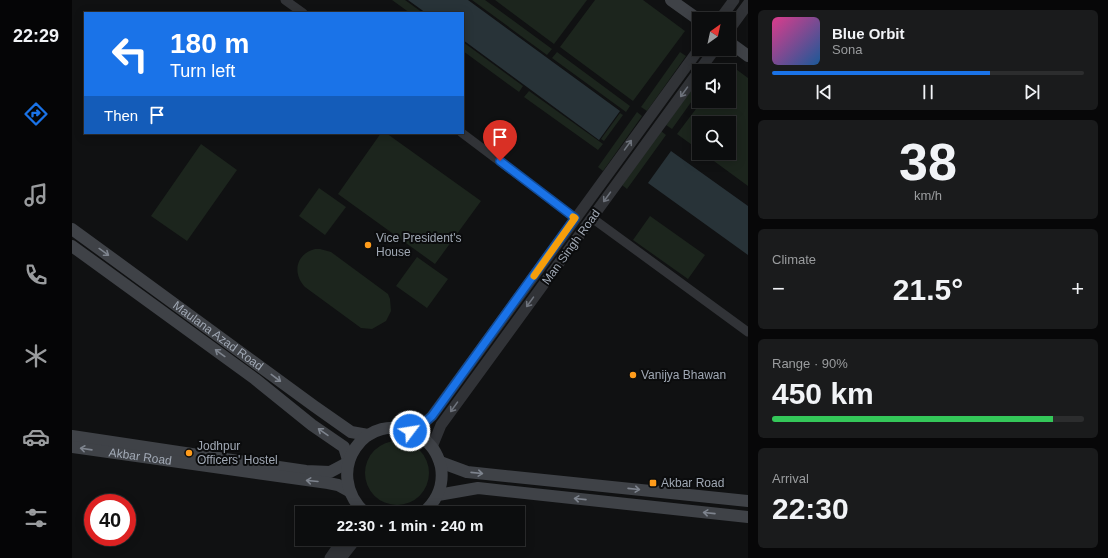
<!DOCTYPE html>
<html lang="en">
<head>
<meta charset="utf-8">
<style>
	:root { --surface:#0c0d0e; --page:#1a1b1c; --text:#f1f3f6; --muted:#9a9c9e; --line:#2c2d2e; --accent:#1a73e8 }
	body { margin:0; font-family:Arial,sans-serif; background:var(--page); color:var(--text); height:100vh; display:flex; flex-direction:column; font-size:15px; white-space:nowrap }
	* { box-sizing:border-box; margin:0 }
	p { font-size:13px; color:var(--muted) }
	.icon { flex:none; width:22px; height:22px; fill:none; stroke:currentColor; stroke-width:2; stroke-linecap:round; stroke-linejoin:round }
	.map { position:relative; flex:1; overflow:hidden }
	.sheet { display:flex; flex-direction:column; gap:10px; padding:10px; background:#070708; width:360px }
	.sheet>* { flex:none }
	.top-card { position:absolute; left:12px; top:12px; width:380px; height:122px; border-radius:0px; box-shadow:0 2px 10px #0003,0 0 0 1px var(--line); background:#1a73e8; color:#fff; overflow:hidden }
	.needle { width:26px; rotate:33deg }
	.buttons { position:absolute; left:620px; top:12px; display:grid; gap:8px }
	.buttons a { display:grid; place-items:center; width:44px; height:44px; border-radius:0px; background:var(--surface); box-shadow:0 2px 10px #0003,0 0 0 1px var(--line); font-size:20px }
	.speed { position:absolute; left:12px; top:494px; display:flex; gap:8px; font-size:20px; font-weight:700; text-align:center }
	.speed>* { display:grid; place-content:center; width:52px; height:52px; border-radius:50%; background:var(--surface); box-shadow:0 2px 10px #0003,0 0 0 1px var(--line); line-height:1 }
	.speed .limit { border:6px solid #d22; background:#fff; color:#111 }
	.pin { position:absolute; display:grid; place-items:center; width:34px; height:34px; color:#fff; margin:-41px -17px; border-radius:50% 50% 50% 0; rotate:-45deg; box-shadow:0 0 4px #0007 }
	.pin .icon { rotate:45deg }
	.me { position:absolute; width:44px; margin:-22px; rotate:59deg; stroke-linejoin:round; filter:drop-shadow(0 0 3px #0008) }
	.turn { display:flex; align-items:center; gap:14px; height:84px; padding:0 20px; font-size:18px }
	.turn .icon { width:52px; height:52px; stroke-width:2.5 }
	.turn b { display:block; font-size:28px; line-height:34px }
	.then { display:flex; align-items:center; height:38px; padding:0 20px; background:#0003; gap:8px; font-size:15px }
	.big { font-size:30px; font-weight:600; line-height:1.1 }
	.sheet .card { flex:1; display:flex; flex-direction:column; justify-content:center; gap:6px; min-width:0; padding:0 14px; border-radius:6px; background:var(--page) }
	.sheet .dial { align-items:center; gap:0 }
	.dial b { font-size:52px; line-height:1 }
	.song { display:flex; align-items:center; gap:12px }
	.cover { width:48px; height:48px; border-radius:6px; background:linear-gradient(135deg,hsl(330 70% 55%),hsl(210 70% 35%)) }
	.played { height:4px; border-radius:2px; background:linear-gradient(90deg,var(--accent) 70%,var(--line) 70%) }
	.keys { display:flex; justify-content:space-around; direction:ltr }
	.heat { display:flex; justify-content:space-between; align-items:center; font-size:22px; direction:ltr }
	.charge { height:6px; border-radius:3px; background:linear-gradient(90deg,#34c759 90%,var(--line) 0) }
	.trip { position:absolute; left:223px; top:506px; width:230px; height:40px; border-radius:0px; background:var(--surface); box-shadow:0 2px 10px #0003,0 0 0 1px var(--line); font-weight:600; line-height:40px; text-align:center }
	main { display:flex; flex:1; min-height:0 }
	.tab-bar { display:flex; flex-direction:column; width:72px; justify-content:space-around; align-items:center; background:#050506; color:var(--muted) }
	.tab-bar .icon { width:28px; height:28px }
	.tab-bar .current { color:var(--accent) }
	.tab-bar b { font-size:18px; color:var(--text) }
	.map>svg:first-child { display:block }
</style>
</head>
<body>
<main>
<nav class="tab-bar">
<b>22:29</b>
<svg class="icon current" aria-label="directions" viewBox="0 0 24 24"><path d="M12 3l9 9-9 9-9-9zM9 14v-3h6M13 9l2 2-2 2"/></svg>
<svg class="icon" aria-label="music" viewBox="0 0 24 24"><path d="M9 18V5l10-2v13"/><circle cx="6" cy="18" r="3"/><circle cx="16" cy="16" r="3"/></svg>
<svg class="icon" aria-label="phone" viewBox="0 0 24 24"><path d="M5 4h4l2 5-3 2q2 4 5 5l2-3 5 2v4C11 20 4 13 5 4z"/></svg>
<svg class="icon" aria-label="climate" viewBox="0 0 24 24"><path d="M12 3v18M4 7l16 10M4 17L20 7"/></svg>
<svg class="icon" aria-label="car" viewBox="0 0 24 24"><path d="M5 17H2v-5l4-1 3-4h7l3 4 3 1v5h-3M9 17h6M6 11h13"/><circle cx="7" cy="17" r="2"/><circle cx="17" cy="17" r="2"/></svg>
<svg class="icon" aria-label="filters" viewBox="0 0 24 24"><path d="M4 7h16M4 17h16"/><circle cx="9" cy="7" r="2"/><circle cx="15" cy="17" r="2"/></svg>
</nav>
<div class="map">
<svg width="676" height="558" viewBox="0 0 676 558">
	<rect width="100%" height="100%" fill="#101112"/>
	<!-- green -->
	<path fill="#1c251d" d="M 320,0 L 333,0 L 351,13 L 338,13 Z
		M 400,0 L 413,0 L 480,49 L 475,55 Z
		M 423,0 L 515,0 L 482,44 Z
		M 523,0 L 571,0 L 613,31 L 561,101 L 488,47 Z
		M 391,42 L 451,86 L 447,92 L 391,51 Z
		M 485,52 L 558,106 L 554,112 L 480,58 Z
		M 608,52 L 614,56 L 575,111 L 569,107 Z
		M 657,64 L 676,78 L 676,186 L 631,153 L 657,153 L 657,123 L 627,123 L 627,150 L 605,134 L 630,101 L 657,101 L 657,71 L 651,71 Z
		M 627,79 L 627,91 L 600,129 L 594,125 Z
		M 457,91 L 531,144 L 526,150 L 452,97 Z
		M 565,112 L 570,116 L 531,171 L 526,167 Z
		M 548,113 L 551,115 L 532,141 L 529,139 Z
		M 589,131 L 594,135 L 555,189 L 550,185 Z
		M 309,133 L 314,133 L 409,201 L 363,264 L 266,194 Z
		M 129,144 L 165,170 L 115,241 L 79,216 Z
		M 247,188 L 274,207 L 253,235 L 227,216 Z
		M 578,216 L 633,255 L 616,279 L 561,240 Z
		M 243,249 L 248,249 L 259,252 L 316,294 L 318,299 L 319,311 L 314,321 L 300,329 L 289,328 L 233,287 C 220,273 224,254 243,249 Z
		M 345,257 L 376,279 L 355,308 L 324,286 Z
		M293 473a32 32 0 1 1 64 0a32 32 0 1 1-64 0Z"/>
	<!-- water -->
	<path fill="#283338" d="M 336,0 L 396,0 L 548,111 L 527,140 L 391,40 L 391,13 L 354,13 Z
		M 599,151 L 676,206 L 676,255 L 576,183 Z"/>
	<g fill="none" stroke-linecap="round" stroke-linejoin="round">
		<!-- minor -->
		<path stroke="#313337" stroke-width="9" d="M 213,0 L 231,13
			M 390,133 L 503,218
			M 520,218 L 676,332"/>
		<!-- tertiary -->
		<path stroke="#313337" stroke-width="11" d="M 648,19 L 662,0
			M 657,30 L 676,4
			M 338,431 L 350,425 L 360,416 L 627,49
			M 360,447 L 369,425 L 643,49
			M 258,558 L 271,539
			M 269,558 L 284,539"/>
		<!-- secondary -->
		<g stroke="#3f4247" stroke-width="12">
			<path d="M 599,0 L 627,20"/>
			<path d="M 657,42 L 676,56"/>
			<path id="s1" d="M 0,229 L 242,406 L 279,432 L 296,435"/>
			<path d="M 0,246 L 183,379 L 240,425 L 272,447 L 276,460"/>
			<path d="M 0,436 L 234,471 L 258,472 L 275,463"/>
			<path id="s2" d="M 0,447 L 256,483 L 266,485 L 277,491"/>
			<path d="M 368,462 L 395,472 L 676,501"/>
			<path d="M 366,495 L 406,488 L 676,517"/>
			<path d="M 293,513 C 249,472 294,406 346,435 C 358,442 366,454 369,467 C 372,485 365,501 351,513"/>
		</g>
	</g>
	<!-- one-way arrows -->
	<defs><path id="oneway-shaft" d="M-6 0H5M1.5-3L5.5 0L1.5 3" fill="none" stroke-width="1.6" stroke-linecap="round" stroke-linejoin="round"/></defs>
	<g stroke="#6e737c">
		<use href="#oneway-shaft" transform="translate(612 92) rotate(126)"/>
		<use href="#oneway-shaft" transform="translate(556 145) rotate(-54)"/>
		<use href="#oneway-shaft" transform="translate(535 197) rotate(126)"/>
		<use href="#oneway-shaft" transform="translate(458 302) rotate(126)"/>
		<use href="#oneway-shaft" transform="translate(382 407) rotate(126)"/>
	</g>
	<g stroke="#7e848e">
		<use href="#oneway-shaft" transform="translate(32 252) rotate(36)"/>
		<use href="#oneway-shaft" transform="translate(148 353) rotate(-144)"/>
		<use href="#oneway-shaft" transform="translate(204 378) rotate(37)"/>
		<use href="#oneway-shaft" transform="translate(251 432) rotate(-145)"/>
		<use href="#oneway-shaft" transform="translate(14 449) rotate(-172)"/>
		<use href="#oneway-shaft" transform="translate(405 473) rotate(6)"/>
		<use href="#oneway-shaft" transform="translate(240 481) rotate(-175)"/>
		<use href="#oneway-shaft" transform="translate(562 489) rotate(6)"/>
		<use href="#oneway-shaft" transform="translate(508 499) rotate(-174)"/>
		<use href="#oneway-shaft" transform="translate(637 513) rotate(-174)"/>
	</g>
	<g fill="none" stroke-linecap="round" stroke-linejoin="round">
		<defs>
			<path id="route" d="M 338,431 L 350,425 L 360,416 L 503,218 L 428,161"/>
		</defs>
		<!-- route casing -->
		<use href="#route" stroke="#114b97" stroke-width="10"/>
		<!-- route -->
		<use href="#route" stroke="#1a73e8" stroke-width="7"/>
		<!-- slow -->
		<path stroke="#f59e0b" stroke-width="7" d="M 462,276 L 503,218 L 501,217"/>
	</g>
	<!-- markers -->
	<g fill="#ff9c1b" stroke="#0b0c0d" stroke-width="1.5">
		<circle cx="296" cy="245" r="4"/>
		<circle cx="561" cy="375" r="4"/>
		<circle cx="117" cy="453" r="4"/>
		<rect x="577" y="479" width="8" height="8" rx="2"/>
	</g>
	<g text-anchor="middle" stroke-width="4" stroke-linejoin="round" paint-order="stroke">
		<!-- poi labels -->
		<g font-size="12" fill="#a0a8b4" stroke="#0b0c0d" text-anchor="start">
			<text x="304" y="242">Vice President's<tspan x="304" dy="14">House</tspan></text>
			<text x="569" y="379">Vanijya Bhawan</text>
			<text x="125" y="450">Jodhpur<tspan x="125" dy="14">Officers' Hostel</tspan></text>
			<text x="589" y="487">Akbar Road</text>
		</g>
		<!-- street labels -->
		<g font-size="12" fill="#a0a8b4" stroke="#0b0c0d">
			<text transform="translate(499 247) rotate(-54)" y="4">Man Singh Road</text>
			<text dy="4" stroke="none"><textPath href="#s1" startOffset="181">Maulana Azad Road</textPath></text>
			<text dy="4" stroke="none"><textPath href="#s2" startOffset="69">Akbar Road</textPath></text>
		</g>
	</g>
</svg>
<div class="buttons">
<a><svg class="needle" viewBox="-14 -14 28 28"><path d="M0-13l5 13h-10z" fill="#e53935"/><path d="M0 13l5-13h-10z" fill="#9a9c9e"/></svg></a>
<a><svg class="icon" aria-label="sound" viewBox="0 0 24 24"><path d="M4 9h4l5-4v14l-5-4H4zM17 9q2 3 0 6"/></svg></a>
<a><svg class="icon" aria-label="search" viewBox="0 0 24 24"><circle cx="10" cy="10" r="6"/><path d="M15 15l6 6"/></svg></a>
</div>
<div class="speed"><div class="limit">40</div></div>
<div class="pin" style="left:428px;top:161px;background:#d93025"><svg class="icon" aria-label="arrive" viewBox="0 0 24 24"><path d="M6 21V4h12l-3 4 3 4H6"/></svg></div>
<svg class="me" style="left:338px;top:431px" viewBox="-20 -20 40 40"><circle r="17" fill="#1a73e8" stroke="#fff" stroke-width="3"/><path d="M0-11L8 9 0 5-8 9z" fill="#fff"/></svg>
<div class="trip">22:30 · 1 min · 240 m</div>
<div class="top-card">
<div class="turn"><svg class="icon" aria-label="left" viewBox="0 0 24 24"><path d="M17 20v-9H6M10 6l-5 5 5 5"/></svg><div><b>180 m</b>Turn left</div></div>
<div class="then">Then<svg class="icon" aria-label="arrive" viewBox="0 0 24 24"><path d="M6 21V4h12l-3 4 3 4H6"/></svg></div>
</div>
</div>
<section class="sheet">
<div class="card">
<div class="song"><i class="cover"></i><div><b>Blue Orbit</b><p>Sona</p></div></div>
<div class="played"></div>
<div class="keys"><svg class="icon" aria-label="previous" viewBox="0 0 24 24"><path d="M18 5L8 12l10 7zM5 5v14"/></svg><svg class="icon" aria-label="pause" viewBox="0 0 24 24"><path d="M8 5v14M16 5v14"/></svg><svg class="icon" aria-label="next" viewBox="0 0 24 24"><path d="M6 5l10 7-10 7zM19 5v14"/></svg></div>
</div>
<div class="card dial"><b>38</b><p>km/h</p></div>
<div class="card"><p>Climate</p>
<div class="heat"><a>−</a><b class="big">21.5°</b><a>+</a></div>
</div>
<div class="card"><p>Range · 90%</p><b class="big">450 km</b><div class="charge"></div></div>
<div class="card"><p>Arrival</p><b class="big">22:30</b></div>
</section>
</main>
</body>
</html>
